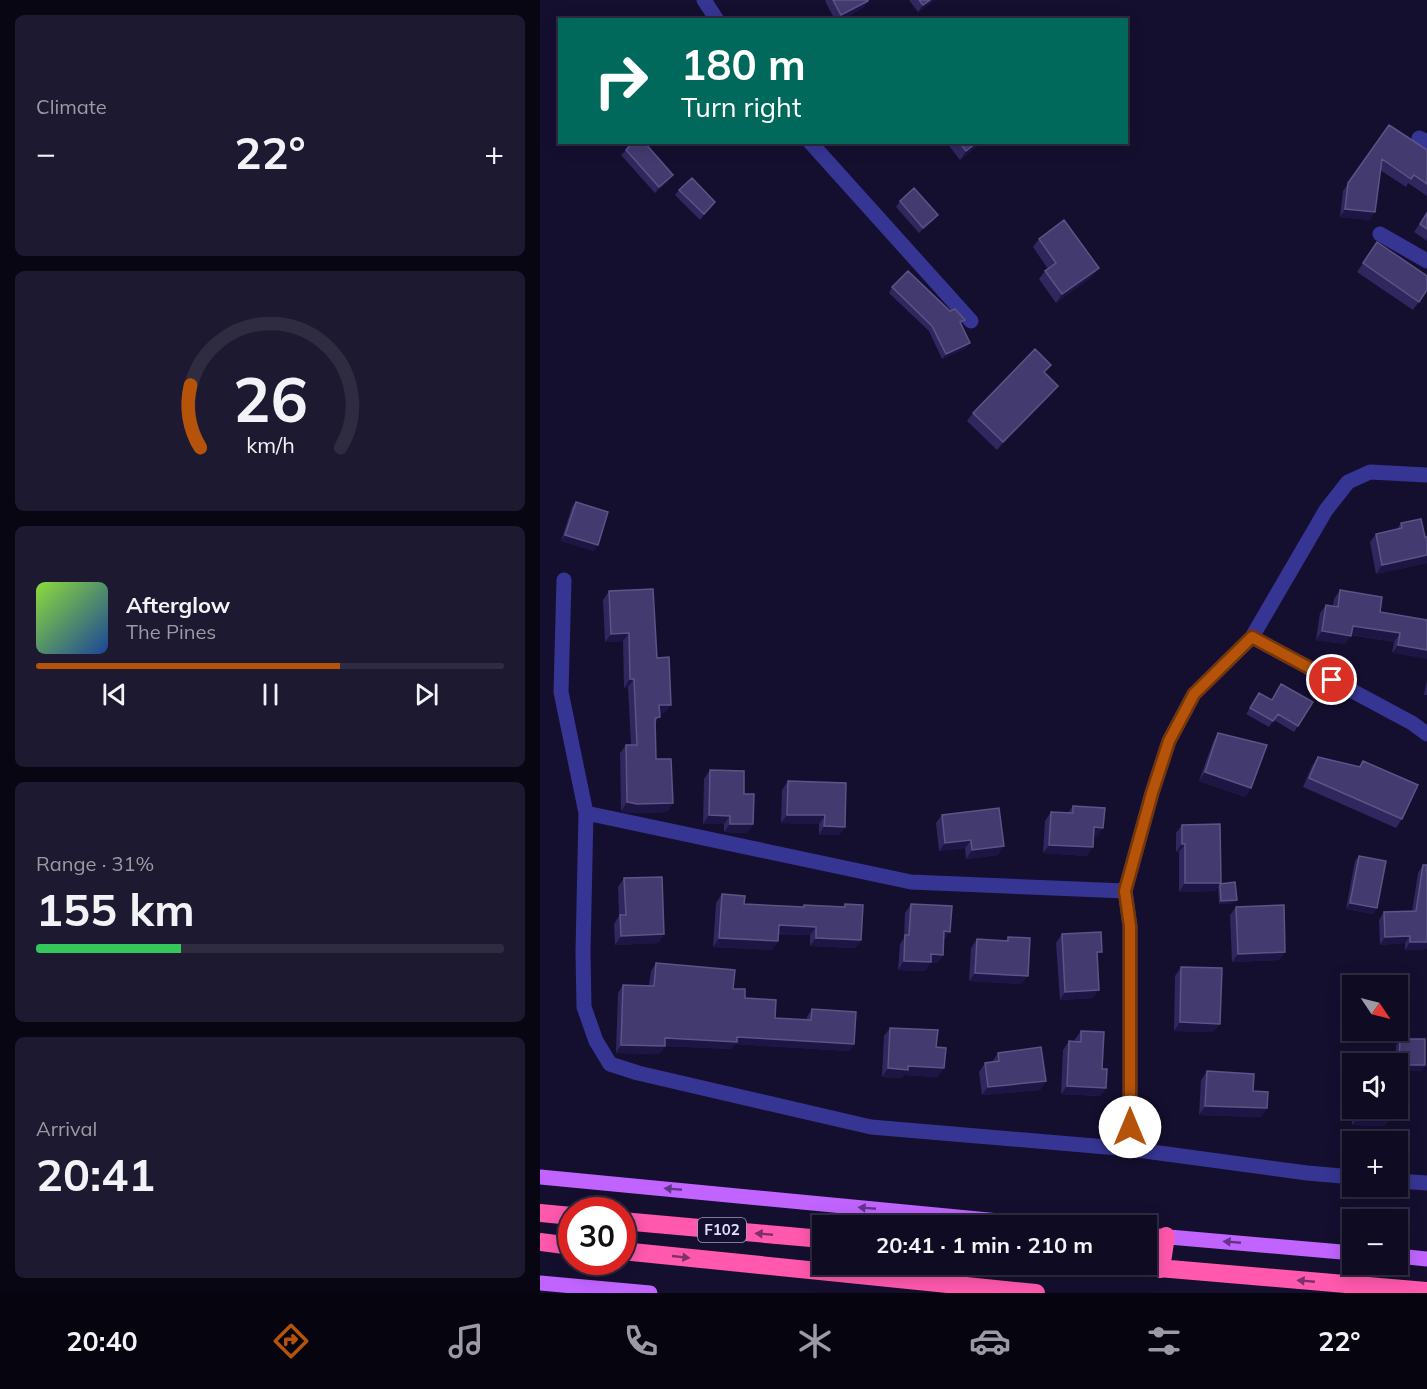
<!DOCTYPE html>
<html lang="en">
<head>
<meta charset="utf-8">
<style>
	:root { --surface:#0f0b23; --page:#1d1930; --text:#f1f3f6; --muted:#9b9ba6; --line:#2f2b41; --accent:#b45309 }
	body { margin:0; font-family:Mulish,sans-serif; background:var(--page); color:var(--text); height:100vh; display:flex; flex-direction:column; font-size:22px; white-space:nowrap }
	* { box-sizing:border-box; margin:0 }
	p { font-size:20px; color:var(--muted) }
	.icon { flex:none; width:33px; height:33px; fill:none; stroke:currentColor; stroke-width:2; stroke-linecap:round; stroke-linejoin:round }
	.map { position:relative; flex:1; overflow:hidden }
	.side { display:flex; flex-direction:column; gap:15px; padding:15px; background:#080613; width:540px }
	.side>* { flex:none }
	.top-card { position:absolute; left:18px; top:18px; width:570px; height:126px; border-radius:0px; box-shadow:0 3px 15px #0003,0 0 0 2px var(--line); background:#00695c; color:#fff; overflow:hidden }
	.needle { width:39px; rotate:125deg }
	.fabs { position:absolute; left:802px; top:975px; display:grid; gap:12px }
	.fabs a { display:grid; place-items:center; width:66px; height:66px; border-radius:0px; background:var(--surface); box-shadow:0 3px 15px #0003,0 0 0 2px var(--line); font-size:30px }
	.speed { position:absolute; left:18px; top:1197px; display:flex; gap:12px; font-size:30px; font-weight:700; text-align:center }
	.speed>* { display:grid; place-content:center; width:78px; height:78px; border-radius:50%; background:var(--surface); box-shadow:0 3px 15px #0003,0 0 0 2px var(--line); line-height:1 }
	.speed .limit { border:9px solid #d22; background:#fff; color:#111 }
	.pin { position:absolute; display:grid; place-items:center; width:51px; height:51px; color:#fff; margin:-26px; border:3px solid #fff; border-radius:50%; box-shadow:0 2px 6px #0007 }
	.me { position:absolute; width:66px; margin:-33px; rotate:0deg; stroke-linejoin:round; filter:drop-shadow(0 0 4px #0008) }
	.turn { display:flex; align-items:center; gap:21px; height:126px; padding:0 24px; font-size:27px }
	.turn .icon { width:78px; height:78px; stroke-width:2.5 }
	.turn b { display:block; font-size:42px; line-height:51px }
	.big { font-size:45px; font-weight:700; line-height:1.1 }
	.side .card { flex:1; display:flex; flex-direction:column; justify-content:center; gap:9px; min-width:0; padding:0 21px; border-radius:9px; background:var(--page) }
	.side .dial { align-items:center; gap:0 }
	.dial svg { height:156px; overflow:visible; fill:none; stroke:var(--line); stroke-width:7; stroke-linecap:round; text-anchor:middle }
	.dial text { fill:var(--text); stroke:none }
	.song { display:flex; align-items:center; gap:18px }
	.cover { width:72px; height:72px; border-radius:9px; background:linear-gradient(135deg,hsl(90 70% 55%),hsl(220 70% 35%)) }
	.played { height:6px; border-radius:3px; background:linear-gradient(90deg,var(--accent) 65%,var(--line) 65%) }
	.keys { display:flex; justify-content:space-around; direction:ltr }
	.heat { display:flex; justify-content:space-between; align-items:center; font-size:33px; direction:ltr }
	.charge { height:9px; border-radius:4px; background:linear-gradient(90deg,#34c759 31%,var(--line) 0) }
	.trip { position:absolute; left:272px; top:1215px; width:345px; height:60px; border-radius:0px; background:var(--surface); box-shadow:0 3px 15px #0003,0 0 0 2px var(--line); font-weight:700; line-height:60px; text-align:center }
	.menu { display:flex; height:96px; justify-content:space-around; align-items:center; background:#06040e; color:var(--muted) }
	.menu .icon { width:42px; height:42px }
	.menu .on { color:var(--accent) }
	.menu b { font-size:27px; color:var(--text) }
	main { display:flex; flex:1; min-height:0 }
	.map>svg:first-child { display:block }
</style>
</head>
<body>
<main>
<section class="side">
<div class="card"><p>Climate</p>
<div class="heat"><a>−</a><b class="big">22°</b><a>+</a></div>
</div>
<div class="card dial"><svg viewBox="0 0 100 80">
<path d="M14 69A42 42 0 1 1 86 69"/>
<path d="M14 69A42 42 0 0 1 9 37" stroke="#b45309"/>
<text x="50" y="56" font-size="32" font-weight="700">26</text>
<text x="50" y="72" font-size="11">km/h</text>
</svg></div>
<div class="card">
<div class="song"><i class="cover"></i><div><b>Afterglow</b><p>The Pines</p></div></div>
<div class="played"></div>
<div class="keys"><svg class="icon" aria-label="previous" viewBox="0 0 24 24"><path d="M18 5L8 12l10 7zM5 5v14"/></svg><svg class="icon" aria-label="pause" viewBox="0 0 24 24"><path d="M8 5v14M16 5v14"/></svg><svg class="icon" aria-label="next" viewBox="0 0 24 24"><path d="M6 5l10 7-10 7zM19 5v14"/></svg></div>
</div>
<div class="card"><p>Range · 31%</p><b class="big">155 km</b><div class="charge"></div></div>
<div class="card"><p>Arrival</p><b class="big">20:41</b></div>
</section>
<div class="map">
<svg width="887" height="1293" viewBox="0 0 887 1293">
	<rect width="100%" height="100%" fill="#140f2f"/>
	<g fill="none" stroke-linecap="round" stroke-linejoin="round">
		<!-- minor -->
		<path stroke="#363593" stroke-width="15" d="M 164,0 L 177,20
			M 879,138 L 887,142
			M 270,142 L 431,321
			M 840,234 L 887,261
			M 24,580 L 21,692 L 46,813 L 43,952 L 44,1007 L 56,1041 L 70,1064 L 98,1073 L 331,1127 L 590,1149 L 767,1173 L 813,1177
			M 712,637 L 872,723 L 887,734
			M 46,813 L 371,882 L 585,891
			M 590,1149 L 590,926 L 585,891 L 612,793 L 629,741 L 654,694 L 712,637 L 786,510 L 808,482 L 830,472 L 887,475
			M 858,1181 L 887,1183"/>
		<!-- major -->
		<path stroke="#c164ff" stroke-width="15" d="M 0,1177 L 511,1226
			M 606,1235 L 813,1253
			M 858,1256 L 887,1259
			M 0,1283 L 110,1293"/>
		<!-- highway -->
		<path stroke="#ff58ad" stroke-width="18" d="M 0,1213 L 32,1216
			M 82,1221 L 282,1239
			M 0,1242 L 32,1246
			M 82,1251 L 496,1293
			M 572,1264 L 887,1291
			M 621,1269 L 626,1236"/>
	</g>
	<!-- wall -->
	<path fill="#30275e" d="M 286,0 L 328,0 L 328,1 L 323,8 L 301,20 L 295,20 L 285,1 Z
		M 369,0 L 395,0 L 378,12 Z
		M 849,125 L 887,150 L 887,196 L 868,183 L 866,187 L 840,170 L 830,220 L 800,217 L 803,191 Z
		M 406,142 L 442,142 L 420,160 Z
		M 86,150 L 129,181 L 115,193 L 81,155 Z
		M 139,190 L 171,208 L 160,220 L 135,195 Z
		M 360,201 L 394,220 L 379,233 L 356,207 Z
		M 887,213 L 887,241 L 874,232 Z
		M 499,239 L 553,276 L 516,303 L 499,279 L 505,271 L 508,269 L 493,247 Z
		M 837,242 L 887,290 L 873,310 L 817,272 Z
		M 352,287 L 421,325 L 430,343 L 426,348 L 402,359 L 389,331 L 349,293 Z
		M 505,373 L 518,386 L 512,394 L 457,450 L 427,421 L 433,413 Z
		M 36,502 L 54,551 L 21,541 L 32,507 Z
		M 861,523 L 885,537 L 887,537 L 887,563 L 836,574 L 830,542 L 836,534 L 857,529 Z
		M 800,590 L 840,612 L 887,620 L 852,653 L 854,642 L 811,635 L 805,644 L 776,640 L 780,613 L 786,605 L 793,606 L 794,599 Z
		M 69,591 L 117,658 L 125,713 L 120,713 L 115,724 L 116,759 L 133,803 L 127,812 L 91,813 L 81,811 L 80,753 L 86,745 L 91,745 L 88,687 L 84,688 L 83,641 L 65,642 L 63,600 Z
		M 887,680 L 887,695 L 884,695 Z
		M 741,684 L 758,726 L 754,732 L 734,720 L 729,727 L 706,714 L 719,693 L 731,700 Z
		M 678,733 L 711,788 L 705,797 L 659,781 L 673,742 Z
		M 778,757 L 818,767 L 823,761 L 862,819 L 856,828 L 763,787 L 772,766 Z
		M 170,770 L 213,824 L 207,833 L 184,832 L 184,824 L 163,824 L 164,779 Z
		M 248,781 L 305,827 L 299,835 L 279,835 L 279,824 L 241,823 L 242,790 Z
		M 533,806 L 558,836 L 554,836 L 547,856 L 503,853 L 505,821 L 511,812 L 528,813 Z
		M 402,815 L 458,855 L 426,859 L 425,848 L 399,851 L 396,823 Z
		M 642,825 L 680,884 L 695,903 L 679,904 L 678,887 L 675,891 L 639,892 L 639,852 L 636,852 L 636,833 Z
		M 819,856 L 833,914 L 806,909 L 815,861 Z
		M 883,865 L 887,949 L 865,950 L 865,943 L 840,945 L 839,920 L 844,912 L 872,911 L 878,873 Z
		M 84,878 L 124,934 L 118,943 L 75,945 L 74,924 L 79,916 L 78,887 Z
		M 182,894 L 204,904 L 263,907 L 264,905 L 303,907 L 305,904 L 321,940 L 315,948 L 270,946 L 270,935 L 238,934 L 238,941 L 232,950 L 173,947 L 176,903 Z
		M 371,904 L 404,940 L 403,955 L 397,963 L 390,963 L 385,971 L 358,970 L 360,944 L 364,938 L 365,913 Z
		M 696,907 L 745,952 L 739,960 L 692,962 L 690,915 Z
		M 522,934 L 557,958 L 553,998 L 520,1000 L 516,943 Z
		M 468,937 L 482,984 L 429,981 L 431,948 L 437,939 L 466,941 Z
		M 116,963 L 193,989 L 235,1018 L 267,1020 L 267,1017 L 272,1009 L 314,1044 L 309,1051 L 195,1044 L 191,1049 L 125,1046 L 119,1054 L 76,1053 L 78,993 L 83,985 L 109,985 L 111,971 Z
		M 641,967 L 674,1032 L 634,1031 L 635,976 Z
		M 350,1028 L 396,1047 L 398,1077 L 364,1075 L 362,1078 L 342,1077 L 344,1036 Z
		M 541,1031 L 562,1069 L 566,1088 L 560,1096 L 521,1094 L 523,1050 L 529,1041 L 535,1042 L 535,1039 Z
		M 860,1039 L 885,1065 L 881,1071 L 858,1071 L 858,1064 L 855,1064 L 856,1045 Z
		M 458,1053 L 506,1081 L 500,1090 L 442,1095 L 439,1072 L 445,1063 L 452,1062 Z
		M 667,1071 L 713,1091 L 721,1117 L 659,1115 L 661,1080 Z
		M 813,1091 L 813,1108 L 849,1108 L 845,1126 L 812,1125 L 812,1093 Z"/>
	<!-- shaded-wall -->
	<path fill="#1d1544" d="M 390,0 L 395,0 L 378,12 L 383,5 Z
		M 328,1 L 323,8 L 301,20 L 298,20 L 301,15 Z
		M 437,142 L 442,142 L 420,160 L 426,151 Z
		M 133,175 L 129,181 L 115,193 L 119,187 Z
		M 175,202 L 171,208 L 160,220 L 164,214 Z
		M 805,209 L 835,212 L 830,220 L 800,217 Z
		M 398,215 L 394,220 L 379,233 L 383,228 Z
		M 559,268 L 553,276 L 516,303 L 522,294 Z
		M 430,343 L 426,348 L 402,359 L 406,354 Z
		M 518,386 L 512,394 L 457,450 L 463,442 Z
		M 25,535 L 58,545 L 54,551 L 21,541 Z
		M 887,555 L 887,563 L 836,574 L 842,565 Z
		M 813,626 L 860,633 L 854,642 L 807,634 Z
		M 782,631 L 811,636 L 805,644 L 776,640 Z
		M 89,633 L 83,641 L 65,642 L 71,634 Z
		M 858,645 L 887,650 L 887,659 L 852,653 Z
		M 90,679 L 94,679 L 88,687 L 84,688 Z
		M 119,705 L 131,705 L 125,713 L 113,714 Z
		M 665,772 L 711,788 L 705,797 L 659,781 Z
		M 87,802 L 133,803 L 127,812 L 91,813 L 81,811 Z
		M 169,815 L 190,816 L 184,824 L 163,824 Z
		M 247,815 L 285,815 L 279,824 L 241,823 Z
		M 190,824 L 213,824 L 207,833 L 184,832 Z
		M 284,826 L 305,827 L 299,835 L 279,835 Z
		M 554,827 L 563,828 L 558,836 L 548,836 Z
		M 431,840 L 425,848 L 399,851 L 405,843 Z
		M 642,844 L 645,844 L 639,852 L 636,852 Z
		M 509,845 L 553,847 L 547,856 L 503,853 Z
		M 464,846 L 458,855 L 426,859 L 432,850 Z
		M 645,883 L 681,883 L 675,891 L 639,892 Z
		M 697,900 L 695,903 L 679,904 L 681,901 Z
		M 810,903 L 837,908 L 833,914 L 806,909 Z
		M 239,925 L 276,927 L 270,935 L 233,933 Z
		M 404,931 L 410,932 L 404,940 Z
		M 124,934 L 118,943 L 75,945 L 81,936 Z
		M 870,936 L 865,943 L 840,945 L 845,937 Z
		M 179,938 L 238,941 L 232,950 L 173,947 Z
		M 276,938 L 321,940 L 315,948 L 270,946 Z
		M 870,942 L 887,942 L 887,949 L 865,950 Z
		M 745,952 L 739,960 L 692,962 L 698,954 Z
		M 391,954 L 403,955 L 397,963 L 390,963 L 385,971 L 358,970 L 364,961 Z
		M 435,973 L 488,976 L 482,984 L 429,981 Z
		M 559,990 L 553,998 L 520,1000 L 525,992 Z
		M 640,1022 L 680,1024 L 674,1032 L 634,1031 Z
		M 197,1037 L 314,1044 L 309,1051 L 195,1044 L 191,1049 L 120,1046 L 125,1038 Z
		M 81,1045 L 125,1046 L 119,1054 L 76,1053 Z
		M 859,1065 L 885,1065 L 881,1071 L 858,1071 Z
		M 368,1066 L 404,1068 L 398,1077 L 364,1075 L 362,1078 L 342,1077 L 348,1068 Z
		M 506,1081 L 500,1090 L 442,1095 L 448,1087 Z
		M 527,1086 L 566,1088 L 560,1096 L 521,1094 Z
		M 665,1106 L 727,1108 L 721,1117 L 659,1115 Z
		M 816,1120 L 849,1120 L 845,1126 L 812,1125 Z"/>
	<!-- building -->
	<path fill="#433a6f" stroke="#5c5486" stroke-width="1.5" d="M 293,0 L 328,0 L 328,1 L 301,15 Z
		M 379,0 L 390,0 L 383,5 Z
		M 849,125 L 887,150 L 887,184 L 874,175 L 871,179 L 842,159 L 835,212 L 805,209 L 808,183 Z
		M 93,142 L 104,142 L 133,175 L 119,187 L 86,150 Z
		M 419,142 L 437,142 L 426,151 Z
		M 152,178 L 175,202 L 164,214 L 139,190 Z
		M 374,188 L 398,215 L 383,228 L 360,201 Z
		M 887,213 L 887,229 L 880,224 Z
		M 524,220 L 559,268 L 522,294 L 505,271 L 516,263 L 499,239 Z
		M 837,242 L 887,276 L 887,290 L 879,302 L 823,263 Z
		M 368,271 L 410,311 L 415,309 L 425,320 L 420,322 L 430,343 L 406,354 L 392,326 L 352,287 Z
		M 495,349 L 511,365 L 504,372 L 518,386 L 463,442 L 433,413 Z
		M 36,502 L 68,512 L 58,545 L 25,535 Z
		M 881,519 L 885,537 L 887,537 L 887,555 L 842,565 L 836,534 L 862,528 L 861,523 Z
		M 113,589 L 117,658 L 129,657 L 131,705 L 119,705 L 120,717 L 115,718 L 116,759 L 131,759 L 133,803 L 97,804 L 87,802 L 86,745 L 97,745 L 94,679 L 90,679 L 89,633 L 71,634 L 69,591 Z
		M 800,590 L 842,597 L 840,612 L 887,620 L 887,650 L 858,645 L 860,633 L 813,626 L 811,636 L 782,631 L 786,605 L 798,607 Z
		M 741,684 L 773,702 L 758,726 L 738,714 L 733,721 L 710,708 L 719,693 L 732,700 Z
		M 678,733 L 727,745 L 711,788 L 665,772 Z
		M 778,757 L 820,767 L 823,761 L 878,785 L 862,819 L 769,778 Z
		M 170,770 L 204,771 L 204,794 L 214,794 L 213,824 L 190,824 L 190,816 L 169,815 Z
		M 248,781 L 306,783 L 305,827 L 284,826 L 285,815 L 247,815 Z
		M 533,806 L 565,808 L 563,828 L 554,827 L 553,847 L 509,845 L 511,812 L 533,813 Z
		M 459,808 L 464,846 L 432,850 L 431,840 L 405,843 L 402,815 Z
		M 680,824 L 681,883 L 645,883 L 645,844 L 642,844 L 642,825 Z
		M 819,856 L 846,861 L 837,908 L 810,903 Z
		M 883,865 L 887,865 L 887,942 L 870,942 L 870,936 L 845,937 L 844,912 L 876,911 Z
		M 122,877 L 124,934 L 81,936 L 80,915 L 86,915 L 84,878 Z
		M 695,882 L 697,900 L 681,901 L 680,884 Z
		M 182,894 L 205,896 L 204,904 L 264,907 L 264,905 L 305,907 L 305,904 L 323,905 L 321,940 L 276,938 L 276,927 L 239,925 L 238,941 L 179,938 Z
		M 371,904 L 412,906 L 410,932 L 404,931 L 403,955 L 391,954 L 391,962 L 364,961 L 365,935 L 369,935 Z
		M 744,905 L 745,952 L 698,954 L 696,907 Z
		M 561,932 L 562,952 L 557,952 L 559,990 L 525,992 L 522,934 Z
		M 468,937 L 490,938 L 488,976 L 435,973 L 437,939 L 468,941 Z
		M 116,963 L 195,970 L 193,989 L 205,989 L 205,998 L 236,1000 L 235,1018 L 271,1020 L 272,1009 L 316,1012 L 314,1044 L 197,1037 L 197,1042 L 125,1038 L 125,1046 L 81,1045 L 83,985 L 114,986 Z
		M 641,967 L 682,968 L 680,1024 L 640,1022 Z
		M 350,1028 L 398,1030 L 396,1047 L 406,1048 L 404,1068 L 368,1066 L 368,1070 L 348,1068 Z
		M 541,1031 L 564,1032 L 562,1069 L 567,1069 L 566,1088 L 527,1086 L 529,1041 L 541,1042 Z
		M 860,1039 L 885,1039 L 885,1065 L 859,1065 Z
		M 501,1047 L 506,1081 L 448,1087 L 445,1063 L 459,1061 L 458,1053 Z
		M 667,1071 L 714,1074 L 713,1091 L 728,1092 L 727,1108 L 665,1106 Z
		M 816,1108 L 849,1108 L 849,1120 L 816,1120 Z"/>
	<!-- one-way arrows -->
	<defs><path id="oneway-solid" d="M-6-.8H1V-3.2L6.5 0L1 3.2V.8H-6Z" transform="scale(1.5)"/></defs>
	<g fill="#62358d">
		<use href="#oneway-solid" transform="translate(133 1189) rotate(-175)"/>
		<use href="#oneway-solid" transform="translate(327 1208) rotate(-175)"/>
		<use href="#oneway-solid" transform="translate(692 1242) rotate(-175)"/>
	</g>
	<g fill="#7e3068">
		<use href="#oneway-solid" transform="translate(224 1234) rotate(-175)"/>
		<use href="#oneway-solid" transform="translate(141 1257) rotate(6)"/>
		<use href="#oneway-solid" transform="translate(766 1281) rotate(-175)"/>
	</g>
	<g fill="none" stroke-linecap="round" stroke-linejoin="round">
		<defs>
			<path id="route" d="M 590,1127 L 590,926 L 585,891 L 612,793 L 629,741 L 654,694 L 712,637 L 792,680"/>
		</defs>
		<!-- route casing -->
		<use href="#route" stroke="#753606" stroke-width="15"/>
		<!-- route -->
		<use href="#route" stroke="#b45309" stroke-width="10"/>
	</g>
	<g text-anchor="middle" stroke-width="6" stroke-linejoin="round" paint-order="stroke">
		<!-- shield labels -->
		<rect fill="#140f2f" stroke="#a39fc1" stroke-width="1.5" x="158" y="1218" width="48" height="24" rx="4.5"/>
		<g font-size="15" font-weight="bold" fill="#e0ddff">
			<text x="182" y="1235">F102</text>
		</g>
	</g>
</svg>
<div class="fabs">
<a><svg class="needle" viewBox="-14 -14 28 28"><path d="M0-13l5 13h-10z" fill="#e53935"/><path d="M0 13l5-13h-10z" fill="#9b9ba6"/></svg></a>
<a><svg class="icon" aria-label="sound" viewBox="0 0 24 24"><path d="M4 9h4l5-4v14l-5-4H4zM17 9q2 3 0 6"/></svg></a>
<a>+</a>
<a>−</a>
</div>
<div class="speed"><div class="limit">30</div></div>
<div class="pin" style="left:792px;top:680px;background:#d93025"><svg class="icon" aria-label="arrive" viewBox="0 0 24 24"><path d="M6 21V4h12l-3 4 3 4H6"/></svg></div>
<svg class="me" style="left:590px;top:1127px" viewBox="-20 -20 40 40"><circle r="19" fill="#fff"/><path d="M0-13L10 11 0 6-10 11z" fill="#b45309"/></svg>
<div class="trip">20:41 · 1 min · 210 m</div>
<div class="top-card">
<div class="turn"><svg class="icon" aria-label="right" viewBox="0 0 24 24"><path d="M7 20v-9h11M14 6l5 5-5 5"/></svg><div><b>180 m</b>Turn right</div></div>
</div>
</div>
</main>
<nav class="menu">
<b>20:40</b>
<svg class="icon on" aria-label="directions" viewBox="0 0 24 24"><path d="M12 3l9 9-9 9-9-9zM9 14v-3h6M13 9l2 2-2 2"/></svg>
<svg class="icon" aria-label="music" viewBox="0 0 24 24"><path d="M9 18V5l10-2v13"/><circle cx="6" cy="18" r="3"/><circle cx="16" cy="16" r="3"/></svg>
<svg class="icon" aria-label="phone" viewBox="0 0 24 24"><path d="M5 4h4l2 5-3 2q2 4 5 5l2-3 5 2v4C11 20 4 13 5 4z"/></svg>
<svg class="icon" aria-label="climate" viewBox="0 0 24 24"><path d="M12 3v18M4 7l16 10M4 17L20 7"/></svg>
<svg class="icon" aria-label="car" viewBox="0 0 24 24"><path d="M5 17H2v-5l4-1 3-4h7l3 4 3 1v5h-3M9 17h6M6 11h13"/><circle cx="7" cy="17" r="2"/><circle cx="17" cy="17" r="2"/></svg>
<svg class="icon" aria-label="filters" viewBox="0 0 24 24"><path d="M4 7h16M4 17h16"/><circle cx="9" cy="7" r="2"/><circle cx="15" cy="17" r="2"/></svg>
<b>22°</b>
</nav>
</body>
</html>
